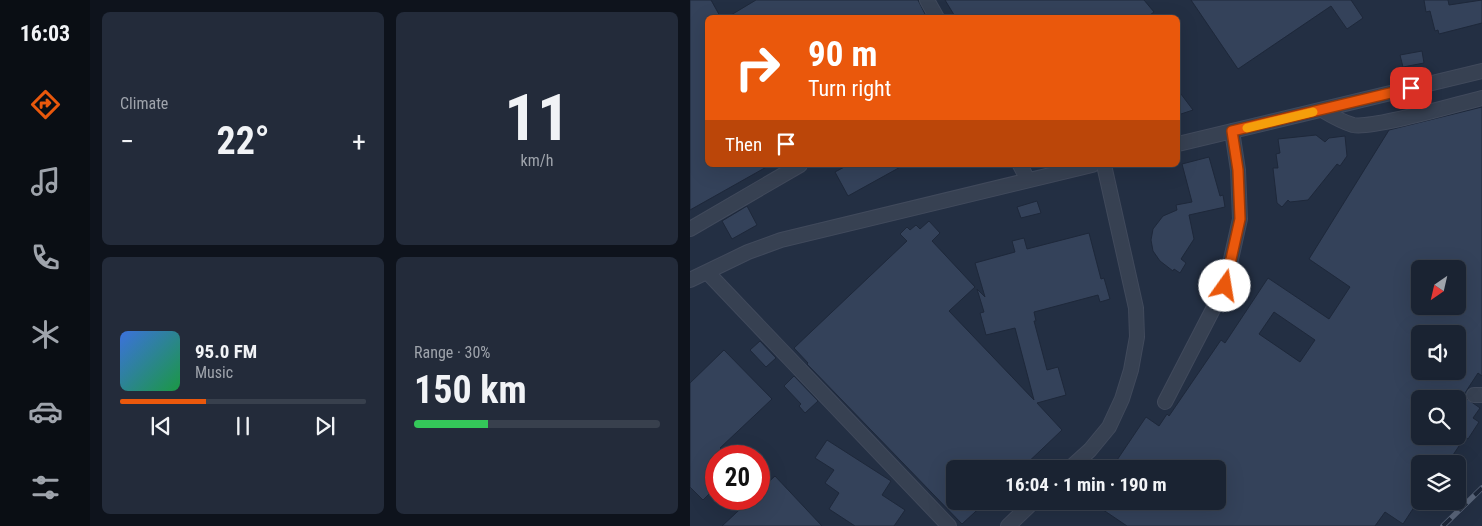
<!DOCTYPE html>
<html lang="en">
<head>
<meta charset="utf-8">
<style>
	:root { --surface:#1a2332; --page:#232b3a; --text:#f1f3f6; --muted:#9fa4ac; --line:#38404d; --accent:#ea580c }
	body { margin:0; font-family:"Roboto Condensed",sans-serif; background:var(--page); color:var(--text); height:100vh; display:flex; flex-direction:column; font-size:19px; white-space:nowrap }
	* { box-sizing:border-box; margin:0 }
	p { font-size:16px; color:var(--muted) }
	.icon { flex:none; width:28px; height:28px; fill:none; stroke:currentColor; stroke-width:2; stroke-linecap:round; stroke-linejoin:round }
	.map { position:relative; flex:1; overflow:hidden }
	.drawer { display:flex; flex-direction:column; gap:12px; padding:12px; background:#0e131c; width:600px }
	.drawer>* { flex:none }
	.guide { position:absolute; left:15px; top:15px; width:475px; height:152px; border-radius:8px; box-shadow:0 5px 20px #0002,0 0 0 1px var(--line); background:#ea580c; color:#fff; overflow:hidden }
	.needle { width:32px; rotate:214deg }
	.controls { position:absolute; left:721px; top:260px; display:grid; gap:10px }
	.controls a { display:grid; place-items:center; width:55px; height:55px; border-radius:8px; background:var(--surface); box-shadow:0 5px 20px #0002,0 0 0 1px var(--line); font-size:25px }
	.speed { position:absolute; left:15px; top:445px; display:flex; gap:10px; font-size:25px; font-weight:700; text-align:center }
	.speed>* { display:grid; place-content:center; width:65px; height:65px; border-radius:50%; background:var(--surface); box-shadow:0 5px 20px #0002,0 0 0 1px var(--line); line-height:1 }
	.speed .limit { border:8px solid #d22; background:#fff; color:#111 }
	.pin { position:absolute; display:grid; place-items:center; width:42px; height:42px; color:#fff; margin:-21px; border-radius:10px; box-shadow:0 2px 8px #0006 }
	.me { position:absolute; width:55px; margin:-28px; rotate:13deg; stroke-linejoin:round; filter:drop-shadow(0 0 4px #0008) }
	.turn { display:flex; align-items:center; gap:18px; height:105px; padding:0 20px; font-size:22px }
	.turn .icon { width:65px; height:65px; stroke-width:2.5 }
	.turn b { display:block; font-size:35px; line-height:42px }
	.then { display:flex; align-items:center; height:48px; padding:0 20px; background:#0003; gap:10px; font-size:19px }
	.big { font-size:38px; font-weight:700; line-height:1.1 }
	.drawer .tile { flex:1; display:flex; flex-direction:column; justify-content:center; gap:8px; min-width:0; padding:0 18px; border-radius:8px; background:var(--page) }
	.drawer .dial { align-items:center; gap:0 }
	.dial b { font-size:65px; line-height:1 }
	.song { display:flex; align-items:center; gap:15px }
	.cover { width:60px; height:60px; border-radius:8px; background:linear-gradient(135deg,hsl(220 70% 55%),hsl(140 70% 35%)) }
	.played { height:5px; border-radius:2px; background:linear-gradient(90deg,var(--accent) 35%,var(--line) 35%) }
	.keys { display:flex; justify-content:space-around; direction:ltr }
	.heat { display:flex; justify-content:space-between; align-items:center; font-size:28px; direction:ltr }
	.charge { height:8px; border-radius:4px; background:linear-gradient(90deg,#34c759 30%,var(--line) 0) }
	.drawer .tiles { flex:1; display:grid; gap:12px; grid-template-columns:repeat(2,1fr) }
	.trip { position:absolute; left:256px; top:460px; width:280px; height:50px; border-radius:8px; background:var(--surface); box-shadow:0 5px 20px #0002,0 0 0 1px var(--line); font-weight:700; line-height:50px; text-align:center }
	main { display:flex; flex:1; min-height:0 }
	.tab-bar { display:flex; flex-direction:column; width:90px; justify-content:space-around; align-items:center; background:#0a0e14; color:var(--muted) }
	.tab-bar .icon { width:35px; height:35px }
	.tab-bar .current { color:var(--accent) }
	.tab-bar b { font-size:22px; color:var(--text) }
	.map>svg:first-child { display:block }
</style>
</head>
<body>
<main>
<nav class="tab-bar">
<b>16:03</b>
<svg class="icon current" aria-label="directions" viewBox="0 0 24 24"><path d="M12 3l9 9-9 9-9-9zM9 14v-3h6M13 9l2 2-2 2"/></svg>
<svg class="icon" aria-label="music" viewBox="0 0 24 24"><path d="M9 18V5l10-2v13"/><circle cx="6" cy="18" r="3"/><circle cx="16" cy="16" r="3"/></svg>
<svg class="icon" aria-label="phone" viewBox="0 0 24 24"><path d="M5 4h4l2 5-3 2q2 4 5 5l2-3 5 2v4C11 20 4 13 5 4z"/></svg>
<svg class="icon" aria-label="climate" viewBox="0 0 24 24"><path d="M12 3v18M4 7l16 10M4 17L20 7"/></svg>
<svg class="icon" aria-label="car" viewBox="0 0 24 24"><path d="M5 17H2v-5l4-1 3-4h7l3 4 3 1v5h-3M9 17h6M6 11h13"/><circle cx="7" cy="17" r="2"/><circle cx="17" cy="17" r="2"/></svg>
<svg class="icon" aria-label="filters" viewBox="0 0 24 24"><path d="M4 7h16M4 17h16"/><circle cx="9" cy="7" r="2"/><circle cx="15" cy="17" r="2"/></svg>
</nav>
<section class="drawer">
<div class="tiles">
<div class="tile"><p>Climate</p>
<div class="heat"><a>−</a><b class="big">22°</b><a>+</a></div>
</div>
<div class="tile dial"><b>11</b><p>km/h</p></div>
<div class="tile">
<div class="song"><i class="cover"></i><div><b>95.0 FM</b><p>Music</p></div></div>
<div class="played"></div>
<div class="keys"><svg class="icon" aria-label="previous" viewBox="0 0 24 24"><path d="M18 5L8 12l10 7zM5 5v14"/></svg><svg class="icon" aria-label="pause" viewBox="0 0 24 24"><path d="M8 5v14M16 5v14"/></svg><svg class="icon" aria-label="next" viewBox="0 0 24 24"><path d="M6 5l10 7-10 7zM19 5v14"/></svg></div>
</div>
<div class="tile"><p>Range · 30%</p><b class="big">150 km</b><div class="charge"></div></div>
</div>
</section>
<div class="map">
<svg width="792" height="526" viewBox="0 0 792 526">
	<rect width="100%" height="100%" fill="#232f43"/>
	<!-- building -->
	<path fill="#34425a" stroke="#1e283a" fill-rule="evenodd" d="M 0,0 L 21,0 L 31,18 L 18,18 L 18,165 L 80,165 L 0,210 Z
		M 66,0 L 228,0 L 237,18 L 36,18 Z
		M 255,0 L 454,0 L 464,12 L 456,18 L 266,18 Z
		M 501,0 L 661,0 L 673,18 L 657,29 L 641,6 L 548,69 Z
		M 734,0 L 758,0 L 759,5 L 792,0 L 792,23 L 749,34 L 748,30 L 745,31 L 740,11 L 736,12 Z
		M 732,51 L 734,63 L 713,67 L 710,55 Z
		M 488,90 L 503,110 L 488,115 Z
		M 792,107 L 792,376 L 788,373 L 773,396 L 790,408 L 783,418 L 789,422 L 778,439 L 775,437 L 757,464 L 730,464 L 730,498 L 713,524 L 695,512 L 685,526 L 437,526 L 400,501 L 528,501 L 528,469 L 421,469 L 456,417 L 469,426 L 477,414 L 479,416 L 531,340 L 535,343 L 578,278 L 639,319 L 660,287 L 619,259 L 699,130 ZM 730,269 L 768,269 L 768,306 L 730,306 ZM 584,312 L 625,340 L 610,362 L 569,334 ZM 730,334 L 768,334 L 768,371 L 730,371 ZM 730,399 L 768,399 L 768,436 L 730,436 Z
		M 626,135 L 635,142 L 639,138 L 655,136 L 657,156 L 650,166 L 647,164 L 618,200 L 600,202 L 598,200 L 592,207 L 587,203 L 583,168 L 588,168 L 586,154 L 590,153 L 588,139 Z
		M 519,157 L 530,196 L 533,195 L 535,207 L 499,215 L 504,239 L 491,259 L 496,263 L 490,273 L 484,269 L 483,271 L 470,261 L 463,251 L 461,240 L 463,229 L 473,216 L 487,210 L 486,205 L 502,202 L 492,164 Z
		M 158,165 L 214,165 L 158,196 L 145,172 Z
		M 347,201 L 351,213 L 331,218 L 327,207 Z
		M 57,206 L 67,225 L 42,239 L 32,221 Z
		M 239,221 L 250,233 L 242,241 L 285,287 L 259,311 L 344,400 L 325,328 L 296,335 L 290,313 L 294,312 L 287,289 L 295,297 L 285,263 L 325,252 L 322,241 L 334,238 L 337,249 L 399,233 L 411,279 L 414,278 L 420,299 L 410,302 L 408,295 L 344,312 L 346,321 L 344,321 L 357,370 L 368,367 L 376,395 L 347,403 L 372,430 L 331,469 L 265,469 L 265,501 L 297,501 L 272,524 L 117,364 L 118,363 L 104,348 L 217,241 L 210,234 L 217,227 L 220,230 L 226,225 L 230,229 Z
		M 70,341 L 86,358 L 76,367 L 60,350 Z
		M 34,350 L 82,399 L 30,448 L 38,456 L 26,456 L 26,487 L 13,500 L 0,487 L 0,383 Z
		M 104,376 L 128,401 L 115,413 L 109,406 L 111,404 L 94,386 Z
		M 137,440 L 201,481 L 192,495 L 215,510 L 204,526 L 165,526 L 139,509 L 149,493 L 135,483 L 144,470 L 125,458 Z
		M 85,476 L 132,526 L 32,526 L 61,499 L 69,499 L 69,491 Z"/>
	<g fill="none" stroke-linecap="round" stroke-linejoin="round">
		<defs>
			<path id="minor" d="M 237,0 L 247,18
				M 632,110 C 642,116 652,122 663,125 C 684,129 767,104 792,98
				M 488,144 L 792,71
				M 330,165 L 338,180
				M 0,229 L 110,165
				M 17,272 L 259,526
				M 0,280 L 58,252 L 91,240 L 402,165
				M 784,395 L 792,395
				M 475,402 L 535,286 L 550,219 L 548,170 L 542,131
				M 379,469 L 400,450 L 419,427 L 432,399 L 441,370 L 447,337 L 446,308 L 414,165
				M 318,526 L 344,501"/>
		</defs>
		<!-- minor casing -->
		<use href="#minor" stroke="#414a5c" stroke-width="16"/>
		<!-- minor -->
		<use href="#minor" stroke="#374152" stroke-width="14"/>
		<defs>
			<path id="rail" d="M 753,526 L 792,488"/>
		</defs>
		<!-- rail casing -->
		<use href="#rail" stroke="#59657a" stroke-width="5.5"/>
		<!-- rail -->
		<use href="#rail" stroke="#1c2638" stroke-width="4" stroke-dasharray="11" stroke-linecap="butt"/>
	</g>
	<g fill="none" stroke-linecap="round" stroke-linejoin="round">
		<defs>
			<path id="route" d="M 535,286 L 550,219 L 548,170 L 542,131 L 721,88"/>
		</defs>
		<!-- route casing -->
		<use href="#route" stroke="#983908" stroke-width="12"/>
		<!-- route -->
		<use href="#route" stroke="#ea580c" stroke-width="9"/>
		<!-- slow -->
		<path stroke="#f59e0b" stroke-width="9" d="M 557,128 L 623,112"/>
	</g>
</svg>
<div class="controls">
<a><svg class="needle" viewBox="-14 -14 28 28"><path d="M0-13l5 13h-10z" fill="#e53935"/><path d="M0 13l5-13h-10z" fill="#9fa4ac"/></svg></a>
<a><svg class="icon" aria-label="sound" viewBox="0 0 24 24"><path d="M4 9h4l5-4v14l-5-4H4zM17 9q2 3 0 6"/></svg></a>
<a><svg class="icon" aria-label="search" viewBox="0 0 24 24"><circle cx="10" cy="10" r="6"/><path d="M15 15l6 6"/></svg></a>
<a><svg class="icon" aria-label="layers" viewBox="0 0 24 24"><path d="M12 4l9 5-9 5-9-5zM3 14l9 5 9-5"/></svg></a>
</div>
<div class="speed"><div class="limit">20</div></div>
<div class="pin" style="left:721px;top:88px;background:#d93025"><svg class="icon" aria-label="arrive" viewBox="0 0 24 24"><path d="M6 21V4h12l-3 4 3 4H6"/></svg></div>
<svg class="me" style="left:535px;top:286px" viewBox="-20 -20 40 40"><circle r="19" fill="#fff"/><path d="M0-13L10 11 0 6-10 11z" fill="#ea580c"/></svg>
<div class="trip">16:04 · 1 min · 190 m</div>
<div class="guide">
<div class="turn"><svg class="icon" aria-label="right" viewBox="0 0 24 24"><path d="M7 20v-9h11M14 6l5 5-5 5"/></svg><div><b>90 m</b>Turn right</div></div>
<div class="then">Then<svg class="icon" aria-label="arrive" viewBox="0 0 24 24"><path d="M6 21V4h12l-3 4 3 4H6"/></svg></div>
</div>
</div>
</main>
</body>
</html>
